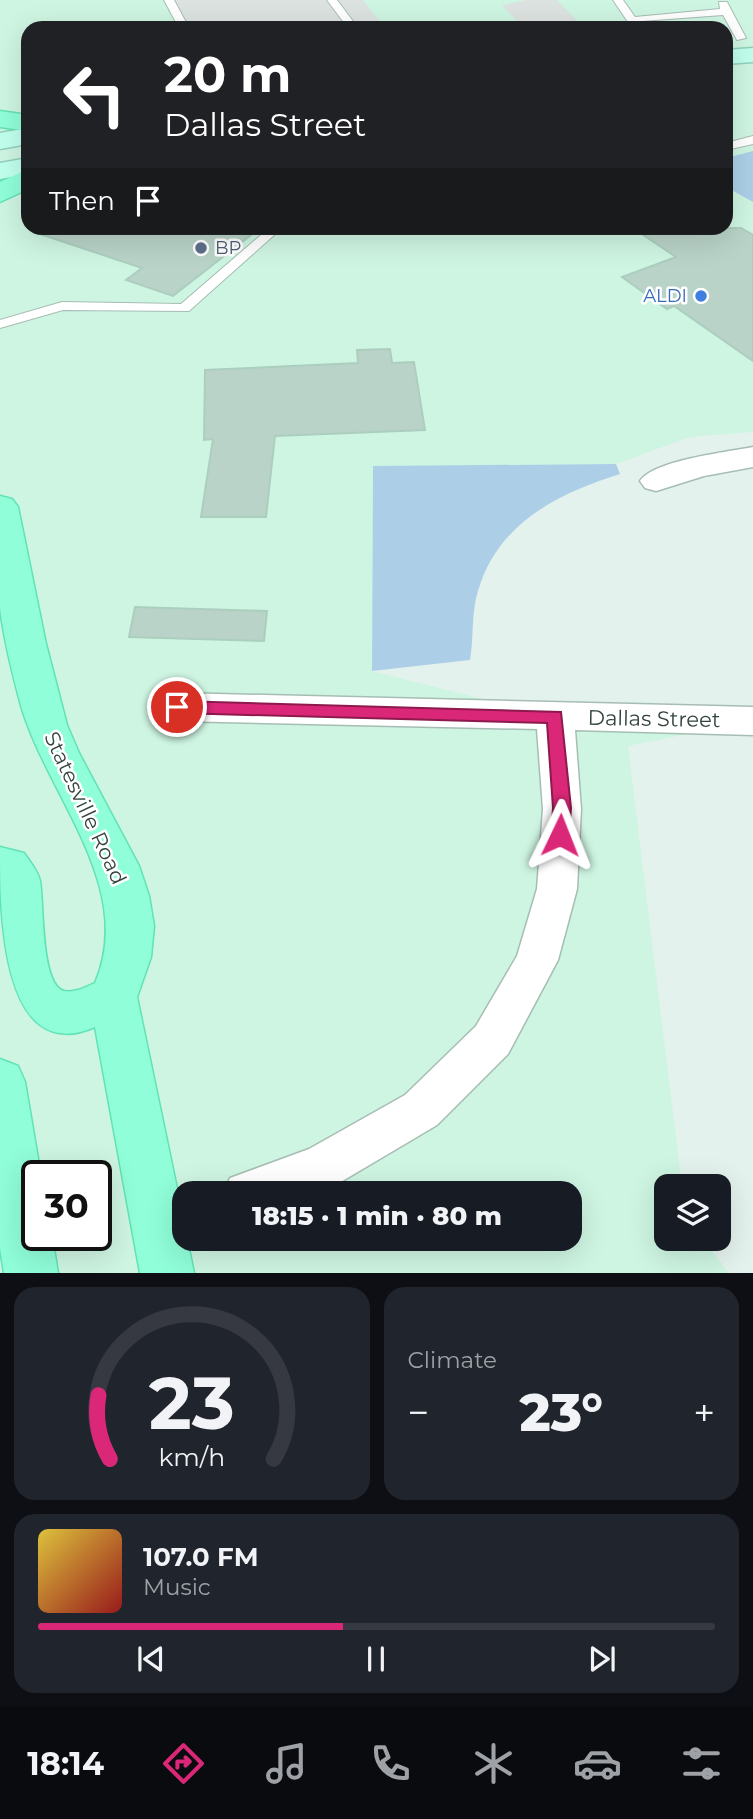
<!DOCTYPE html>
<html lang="en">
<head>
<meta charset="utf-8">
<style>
	:root { --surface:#171b24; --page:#20242c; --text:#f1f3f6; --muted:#9ea1a6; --line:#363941; --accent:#db2777 }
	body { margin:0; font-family:Montserrat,sans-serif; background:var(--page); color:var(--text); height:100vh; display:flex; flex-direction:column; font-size:26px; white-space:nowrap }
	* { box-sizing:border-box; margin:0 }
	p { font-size:23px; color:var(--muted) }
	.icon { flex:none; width:38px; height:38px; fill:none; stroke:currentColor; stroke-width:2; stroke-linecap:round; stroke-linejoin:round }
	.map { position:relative; height:1273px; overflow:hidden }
	.panel { display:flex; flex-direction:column; gap:14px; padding:14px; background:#0d0f14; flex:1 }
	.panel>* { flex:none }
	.guide { position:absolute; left:21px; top:21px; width:712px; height:214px; border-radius:21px; box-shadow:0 7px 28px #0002; background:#202124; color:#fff; overflow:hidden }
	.fabs { position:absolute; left:654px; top:1174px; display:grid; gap:14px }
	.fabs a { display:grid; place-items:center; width:77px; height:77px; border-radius:14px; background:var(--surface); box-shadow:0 7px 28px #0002; font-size:35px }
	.speed { position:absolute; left:21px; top:1160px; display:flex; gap:14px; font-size:35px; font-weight:700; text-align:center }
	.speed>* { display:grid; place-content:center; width:91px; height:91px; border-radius:50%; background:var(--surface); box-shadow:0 7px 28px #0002; line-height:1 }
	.speed .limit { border:4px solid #111; border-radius:10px; background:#fff; color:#111 }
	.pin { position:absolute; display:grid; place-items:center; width:60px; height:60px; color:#fff; margin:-30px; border:4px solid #fff; border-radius:50%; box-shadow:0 2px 7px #0007 }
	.me { position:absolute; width:77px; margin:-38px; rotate:2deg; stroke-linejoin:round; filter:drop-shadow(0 0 5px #0008) }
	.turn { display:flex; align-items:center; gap:24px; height:147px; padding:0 28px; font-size:32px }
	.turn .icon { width:91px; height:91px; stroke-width:2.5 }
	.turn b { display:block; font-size:49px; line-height:60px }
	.then { display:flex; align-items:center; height:66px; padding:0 28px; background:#0003; gap:14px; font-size:26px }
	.big { font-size:52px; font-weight:800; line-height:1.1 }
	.panel .card { flex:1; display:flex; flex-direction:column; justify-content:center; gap:10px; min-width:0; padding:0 24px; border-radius:21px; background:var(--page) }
	.panel .dial { align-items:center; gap:0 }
	.dial svg { height:182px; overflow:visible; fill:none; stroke:var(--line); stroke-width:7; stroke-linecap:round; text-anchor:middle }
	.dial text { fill:var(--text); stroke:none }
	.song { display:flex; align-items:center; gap:21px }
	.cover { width:84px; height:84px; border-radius:10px; background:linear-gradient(135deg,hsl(50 70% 55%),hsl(0 70% 35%)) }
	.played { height:7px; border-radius:4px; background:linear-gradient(90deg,var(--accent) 45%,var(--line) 45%) }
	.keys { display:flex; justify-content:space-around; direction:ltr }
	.heat { display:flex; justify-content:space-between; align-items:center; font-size:38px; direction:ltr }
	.panel .tiles { flex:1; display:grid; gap:14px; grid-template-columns:1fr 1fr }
	.card:last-child { grid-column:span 2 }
	.trip { position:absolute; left:172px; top:1181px; width:410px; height:70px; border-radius:21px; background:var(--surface); box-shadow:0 7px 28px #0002; font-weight:800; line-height:70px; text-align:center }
	.tab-bar { display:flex; height:112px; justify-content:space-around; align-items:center; background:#090b0e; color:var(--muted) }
	.tab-bar .icon { width:49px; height:49px }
	.tab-bar .selected { color:var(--accent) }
	.tab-bar b { font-size:32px; color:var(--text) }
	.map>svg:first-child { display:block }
</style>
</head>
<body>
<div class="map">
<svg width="753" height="1273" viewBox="0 0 753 1273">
	<rect width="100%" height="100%" fill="#e4f2ed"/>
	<!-- commercial -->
	<path fill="#cef5e2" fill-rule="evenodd" d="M 0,0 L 753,0 L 753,151 L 726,158 L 726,28 L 28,28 L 28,228 L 726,228 L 726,187 L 753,202 L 753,432 L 690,437 L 616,464 L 373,467 L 372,671 L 555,717 L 753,721 L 628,746 L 682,1186 L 667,1186 L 667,1239 L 703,1239 L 729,1273 L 0,1273 ZM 37,1176 L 96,1176 L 96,1236 L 37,1236 ZM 184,1194 L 569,1194 L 569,1239 L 184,1239 Z"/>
	<!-- green -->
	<path fill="#accfe7" d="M 753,151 L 753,202 L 726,187 L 726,158 Z
		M 616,464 L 620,474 C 557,494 498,523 478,591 C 471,612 474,638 470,660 L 372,671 L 373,466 Z"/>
	<!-- parking -->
	<path fill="#dce2e0" d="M 170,0 L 363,0 L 385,28 L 185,28 Z
		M 526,0 L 557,0 L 584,28 L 523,28 L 502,5 Z"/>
	<!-- building -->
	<path fill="#b9d3c8" stroke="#accebf" stroke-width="2" d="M 38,228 L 260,228 L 173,296 L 126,280 L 142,268 L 37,233 Z
		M 633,228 L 741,228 L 753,235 L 753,361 L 674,306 L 667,309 L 622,277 L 676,257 Z
		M 390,349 L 392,363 L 414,362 L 425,430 L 275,436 L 266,517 L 201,517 L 213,439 L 204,440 L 205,370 L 358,363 L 357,350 Z
		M 135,607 L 267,611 L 264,641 L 129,637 Z"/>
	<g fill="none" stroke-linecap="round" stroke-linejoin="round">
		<defs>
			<path id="service" d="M 164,0 L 174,0 L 189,28 L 179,28 Z
				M 327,0 L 337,0 L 358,28 L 348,28 Z
				M 613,0 L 623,0 L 635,17 L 720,9 L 719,2 L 727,2 L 746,38 L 737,40 L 723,15 L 628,22 Z
				M 753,136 L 753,144 L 726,150 L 726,143 Z
				M 269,228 L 282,228 L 189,311 L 63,310 L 0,328 L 0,320 L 62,302 L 181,304 Z"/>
			<path id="minor" d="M 753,447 L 753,467 L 704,476 L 656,491 L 645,488 L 640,481 C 654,460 728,452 753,447 Z
				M 177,693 L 753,707 L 753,735 L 575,730 L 581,809 L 577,889 L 558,960 L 508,1054 L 437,1125 L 339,1183 L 311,1194 L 223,1194 L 230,1178 L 309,1149 L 405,1095 L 476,1026 L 517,956 L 537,889 L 543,809 L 537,729 L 177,721 L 164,717 L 159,707 L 164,697 Z"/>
			<path id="secondary" d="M 753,48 L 753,62 L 726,64 L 726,50 Z
				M 28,128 L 28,144 L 0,149 L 0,133 Z
				M 28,158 L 28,174 L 0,179 L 0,163 Z"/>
			<path id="primary" d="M 0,111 L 28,115 L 28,131 L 0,127 Z
				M 28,169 L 28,189 L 0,202 L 0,182 Z
				M 0,496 L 12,499 L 18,507 L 46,644 L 67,725 L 79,753 L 139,866 L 149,896 L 154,926 L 151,957 L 137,997 L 184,1222 L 184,1239 L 187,1239 L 194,1273 L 140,1273 L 95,1027 C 0,1068 0,909 0,847 L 24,853 C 30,862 38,871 40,881 C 44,901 40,985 64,991 C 75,993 86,987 95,983 C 137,885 45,794 20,702 C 12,672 4,640 0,608 C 0,572 0,532 0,496 Z
				M 0,1059 L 18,1066 L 25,1082 L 41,1176 L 37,1176 L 37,1236 L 52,1236 L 58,1273 L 4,1273 L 0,1248 Z"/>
		</defs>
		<!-- service casing -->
		<use href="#service" stroke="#a6bdb4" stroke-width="2"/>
		<!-- minor casing -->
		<use href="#minor" stroke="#a6bdb4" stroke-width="3"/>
		<!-- secondary casing -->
		<use href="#secondary" stroke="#91d0bc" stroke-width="3"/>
		<!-- primary casing -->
		<use href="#primary" stroke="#60e3b5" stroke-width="3"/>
		<!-- service -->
		<use href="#service" fill="#fff" fill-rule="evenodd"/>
		<!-- minor -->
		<use href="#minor" fill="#fff" fill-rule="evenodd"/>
		<!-- secondary -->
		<use href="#secondary" fill="#c1ffed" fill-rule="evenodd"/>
		<!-- primary -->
		<use href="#primary" fill="#90fed9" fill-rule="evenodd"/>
	</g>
	<!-- route -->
	<path fill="#db2777" stroke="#8e194d" stroke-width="2" d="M 177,701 L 561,712 L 571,808 L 569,835 L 560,843 L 551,835 L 553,808 L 547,723 L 177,713 L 168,707 Z"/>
	<!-- markers -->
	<circle fill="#5c6f8a" stroke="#fff" stroke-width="2.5" cx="201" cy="248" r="7"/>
	<circle fill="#3f7fe0" stroke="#fff" stroke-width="2.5" cx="701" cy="296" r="7"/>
	<g text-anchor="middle" stroke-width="5" stroke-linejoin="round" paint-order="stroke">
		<!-- far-service labels -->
		<g font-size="18" fill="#4e5e75" stroke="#fff" text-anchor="start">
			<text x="215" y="254">BP</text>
		</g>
		<!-- far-shop labels -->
		<g font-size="18" fill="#366cbe" stroke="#fff" text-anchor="end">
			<text x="687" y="302">ALDI</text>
		</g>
		<!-- street labels -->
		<g font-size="21" fill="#34443d" stroke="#fff">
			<text transform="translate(654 719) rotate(1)" y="7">Dallas Street</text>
			<text transform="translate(85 808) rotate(65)" y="7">Statesville Road</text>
		</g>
	</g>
</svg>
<div class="fabs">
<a><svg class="icon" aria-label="layers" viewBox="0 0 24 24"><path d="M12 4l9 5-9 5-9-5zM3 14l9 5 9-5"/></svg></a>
</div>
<div class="speed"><div class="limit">30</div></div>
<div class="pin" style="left:177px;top:707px;background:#d93025"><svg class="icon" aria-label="arrive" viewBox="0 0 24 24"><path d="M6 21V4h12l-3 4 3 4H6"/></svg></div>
<svg class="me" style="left:560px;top:835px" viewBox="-20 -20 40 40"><path d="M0-17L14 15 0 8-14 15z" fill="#db2777" stroke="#fff" stroke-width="4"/></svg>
<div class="trip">18:15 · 1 min · 80 m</div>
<div class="guide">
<div class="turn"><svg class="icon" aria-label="left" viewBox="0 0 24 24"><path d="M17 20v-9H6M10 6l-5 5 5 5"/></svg><div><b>20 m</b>Dallas Street</div></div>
<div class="then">Then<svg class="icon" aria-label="arrive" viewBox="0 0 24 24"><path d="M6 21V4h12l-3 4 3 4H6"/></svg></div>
</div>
</div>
<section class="panel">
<div class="tiles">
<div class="card dial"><svg viewBox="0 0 100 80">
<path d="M14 69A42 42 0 1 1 86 69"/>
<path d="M14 69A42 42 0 0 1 9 41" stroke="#db2777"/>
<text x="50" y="56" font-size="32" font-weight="700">23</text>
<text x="50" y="72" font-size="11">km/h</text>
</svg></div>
<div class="card"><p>Climate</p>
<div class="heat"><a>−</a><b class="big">23°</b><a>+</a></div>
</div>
<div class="card">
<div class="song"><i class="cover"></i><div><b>107.0 FM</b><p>Music</p></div></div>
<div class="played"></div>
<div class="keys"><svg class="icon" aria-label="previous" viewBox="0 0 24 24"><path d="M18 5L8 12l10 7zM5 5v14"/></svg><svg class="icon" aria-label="pause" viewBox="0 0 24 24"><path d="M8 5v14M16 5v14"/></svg><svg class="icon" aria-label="next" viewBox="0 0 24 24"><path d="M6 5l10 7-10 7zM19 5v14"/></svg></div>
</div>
</div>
</section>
<nav class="tab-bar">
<b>18:14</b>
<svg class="icon selected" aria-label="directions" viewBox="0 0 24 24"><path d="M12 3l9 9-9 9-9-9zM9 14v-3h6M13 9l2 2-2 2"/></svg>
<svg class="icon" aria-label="music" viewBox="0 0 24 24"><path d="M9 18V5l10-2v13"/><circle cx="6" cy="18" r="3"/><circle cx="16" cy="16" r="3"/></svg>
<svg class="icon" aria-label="phone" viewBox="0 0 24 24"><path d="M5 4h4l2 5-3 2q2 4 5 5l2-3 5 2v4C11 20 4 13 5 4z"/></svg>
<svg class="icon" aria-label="climate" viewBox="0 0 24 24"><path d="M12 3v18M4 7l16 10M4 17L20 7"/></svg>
<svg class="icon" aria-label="car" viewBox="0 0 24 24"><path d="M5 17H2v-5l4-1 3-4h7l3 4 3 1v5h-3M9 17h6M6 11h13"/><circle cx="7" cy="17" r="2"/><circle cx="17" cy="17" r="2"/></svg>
<svg class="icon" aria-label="filters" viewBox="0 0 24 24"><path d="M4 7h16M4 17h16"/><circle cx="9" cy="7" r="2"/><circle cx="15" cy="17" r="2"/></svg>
</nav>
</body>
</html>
